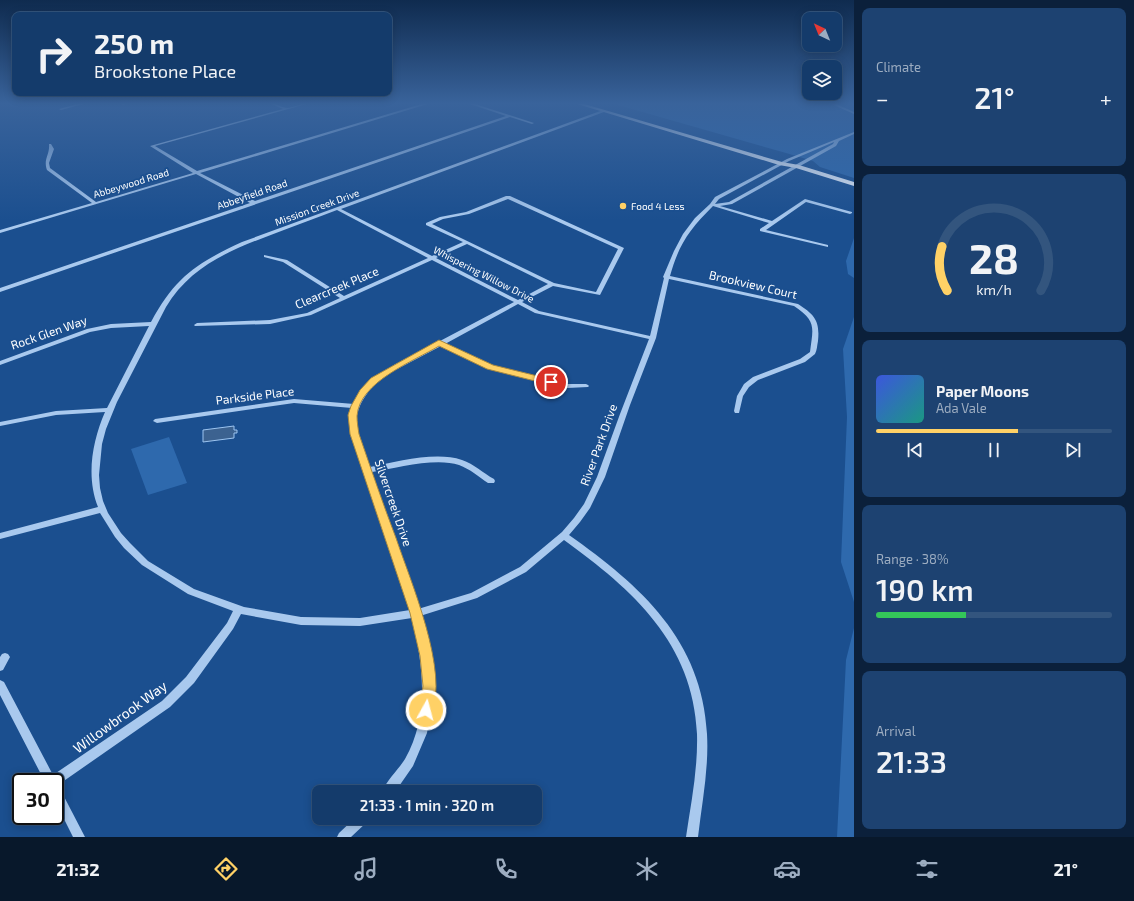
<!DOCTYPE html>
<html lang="en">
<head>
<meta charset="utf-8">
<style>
	:root { --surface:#143b6b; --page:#1d4271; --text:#f1f3f6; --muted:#9dadc1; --line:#33557e; --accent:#ffd166 }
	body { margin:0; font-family:"Exo 2",sans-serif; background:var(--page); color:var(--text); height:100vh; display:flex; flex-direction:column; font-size:15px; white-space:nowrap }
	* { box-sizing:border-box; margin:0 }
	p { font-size:13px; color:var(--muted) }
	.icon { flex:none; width:22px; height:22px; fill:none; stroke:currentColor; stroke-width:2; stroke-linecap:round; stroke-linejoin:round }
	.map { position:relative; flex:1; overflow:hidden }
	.side { display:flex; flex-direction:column; gap:8px; padding:8px; background:#0b203b; width:280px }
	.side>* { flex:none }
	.banner { position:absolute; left:12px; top:12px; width:380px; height:84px; border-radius:8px; box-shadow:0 2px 10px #0003,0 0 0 1px var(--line); background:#143b6b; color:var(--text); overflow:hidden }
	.needle { width:26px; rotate:317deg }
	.buttons { position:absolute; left:802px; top:12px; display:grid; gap:8px }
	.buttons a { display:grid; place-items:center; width:40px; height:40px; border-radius:8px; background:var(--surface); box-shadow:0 2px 10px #0003,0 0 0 1px var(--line); font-size:20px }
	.speed { position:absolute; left:12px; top:773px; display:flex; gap:8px; font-size:20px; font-weight:700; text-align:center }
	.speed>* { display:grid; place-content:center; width:52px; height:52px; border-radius:50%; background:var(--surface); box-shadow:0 2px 10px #0003,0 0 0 1px var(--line); line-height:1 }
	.speed .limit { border:2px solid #111; border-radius:6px; background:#fff; color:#111 }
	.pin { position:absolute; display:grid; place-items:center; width:34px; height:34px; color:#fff; margin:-17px; border:2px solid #fff; border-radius:50%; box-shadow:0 1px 4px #0007 }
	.me { position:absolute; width:44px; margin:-22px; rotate:7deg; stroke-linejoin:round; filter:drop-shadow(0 0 3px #0008) }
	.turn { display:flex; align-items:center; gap:14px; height:84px; padding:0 16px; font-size:18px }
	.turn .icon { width:52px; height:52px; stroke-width:2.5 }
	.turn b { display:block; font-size:28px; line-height:34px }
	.big { font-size:30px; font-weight:600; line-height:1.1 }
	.side .widget { flex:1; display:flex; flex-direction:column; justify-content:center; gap:6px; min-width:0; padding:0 14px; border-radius:8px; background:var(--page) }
	.side .dial { align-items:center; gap:0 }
	.dial svg { height:104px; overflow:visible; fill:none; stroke:var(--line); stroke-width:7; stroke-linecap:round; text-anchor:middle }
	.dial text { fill:var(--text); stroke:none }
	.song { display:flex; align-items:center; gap:12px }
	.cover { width:48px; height:48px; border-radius:6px; background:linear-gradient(135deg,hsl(230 70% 55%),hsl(170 70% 35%)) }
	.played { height:4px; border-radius:2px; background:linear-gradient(90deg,var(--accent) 60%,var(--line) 60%) }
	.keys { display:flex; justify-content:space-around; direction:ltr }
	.heat { display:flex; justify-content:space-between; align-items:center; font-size:22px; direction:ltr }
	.charge { height:6px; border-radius:3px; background:linear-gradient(90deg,#34c759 38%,var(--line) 0) }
	.trip { position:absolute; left:312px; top:785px; width:230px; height:40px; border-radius:8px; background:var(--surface); box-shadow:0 2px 10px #0003,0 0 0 1px var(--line); font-weight:600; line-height:40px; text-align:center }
	.tabs { display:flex; height:64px; justify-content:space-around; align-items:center; background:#08182b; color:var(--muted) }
	.tabs .icon { width:28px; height:28px }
	.tabs .on { color:var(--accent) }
	.tabs b { font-size:18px; color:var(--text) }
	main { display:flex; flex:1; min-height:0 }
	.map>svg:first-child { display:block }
</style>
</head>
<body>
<main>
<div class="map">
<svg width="854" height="837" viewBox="0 0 854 837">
	<rect width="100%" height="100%" fill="#1b4f8f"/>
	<!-- green -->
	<path fill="#2e69ad" d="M 611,103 L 854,103 L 854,178 L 820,167 L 813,161 L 786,153 Z
		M 854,238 L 854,278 L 848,274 L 846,261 Z
		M 854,317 L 854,602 L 841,562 L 847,417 L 843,349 Z
		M 169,437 L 187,483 L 148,495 L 131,449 Z
		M 854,628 L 854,837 L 837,837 L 846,660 Z"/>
	<!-- water -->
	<path fill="#3c6290" stroke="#9cc4f0" d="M 234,426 L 234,430 L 237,430 L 237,433 L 234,433 L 234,438 L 203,442 L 203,430 Z"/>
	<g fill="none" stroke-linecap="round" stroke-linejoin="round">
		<!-- minor -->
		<path fill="#a9c9ee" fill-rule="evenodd" d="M 81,103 L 87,103 L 61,110 L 59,109 Z
			M 121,103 L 129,103 L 122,105 Z
			M 269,103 C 276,103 282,108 288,108 C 295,107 302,103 310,103 L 155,146 L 197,171 L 425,103 L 431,103 L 200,173 L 255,201 L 506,116 L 467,103 L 472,103 L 534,123 L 532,124 L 510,117 L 0,292 L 0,288 L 250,203 L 196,174 L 0,233 L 0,230 L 92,203 L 47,170 C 43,159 50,155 49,144 L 51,144 L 54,149 L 49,163 L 50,168 L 96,202 L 193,173 L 150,146 L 283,109 Z
			M 829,103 L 834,103 L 854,112 L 854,114 Z
			M 603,110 L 604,112 L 341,209 L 432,256 L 463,242 L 426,225 L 426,223 L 440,217 L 466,212 L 506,196 L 510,196 L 624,248 L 600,295 L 553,286 L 522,302 L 539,311 L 650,336 L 664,278 L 663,277 L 674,251 L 683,234 L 695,218 L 710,204 L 715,197 L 787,159 L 854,132 L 854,134 L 839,141 L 836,146 L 732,204 L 720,206 L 772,221 L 805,199 L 852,212 L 852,213 L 850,214 L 806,202 L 766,230 L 828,245 L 828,247 L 760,231 L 760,229 L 769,223 L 713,206 C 689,230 679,244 670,276 L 798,304 C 815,315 820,321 818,341 C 817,346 817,350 815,354 L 805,362 L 758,380 L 749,387 L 743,396 L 739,413 L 735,413 L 734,411 L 737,396 L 744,384 L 753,377 L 800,359 L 810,352 C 813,328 817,321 794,306 L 669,279 L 656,338 L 630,405 L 605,477 L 590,508 L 580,522 L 569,535 C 641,586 702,640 707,734 C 709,768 702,803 698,837 L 686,837 C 691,803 698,769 697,734 C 693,643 633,590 564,540 L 526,572 L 477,598 L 420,616 L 427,643 L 432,673 L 432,703 L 427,733 L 413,766 L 395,792 L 382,792 C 387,780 398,770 405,759 C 430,715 423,664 412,618 L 360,626 L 301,625 L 241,614 L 233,629 L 194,683 L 170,707 L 58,785 L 85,837 L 73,837 L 55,801 L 55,782 L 45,782 L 0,695 L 0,680 L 4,682 L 53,775 L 162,701 L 186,677 L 227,623 L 233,611 L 188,594 L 142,565 L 124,548 L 115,537 L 100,513 L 0,539 L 0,533 L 98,507 C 86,477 92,442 105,412 L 56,415 L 0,426 L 0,422 L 56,411 L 107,408 L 149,326 L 111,328 L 90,332 L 0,365 L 0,361 L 87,329 L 111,324 L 151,322 C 175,277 197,263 242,242 ZM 834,142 L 833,144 L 729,202 L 715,204 L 719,199 L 789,161 ZM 508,199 L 618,249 L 596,292 L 554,283 L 432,224 L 443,219 L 469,214 ZM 337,210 L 428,258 L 344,296 L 287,260 L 264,255 L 264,257 L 283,262 L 340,298 L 307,313 L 270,320 L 197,323 L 194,325 L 195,326 L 270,324 L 311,315 L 432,260 L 514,302 L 440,341 L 437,342 L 436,343 C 409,358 366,374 354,404 L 294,399 L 155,419 L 153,421 L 157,423 L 294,403 L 352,408 L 350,416 L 350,434 L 371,492 L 410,610 L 360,618 L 301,617 L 244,607 L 194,589 L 148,561 L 130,543 L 121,533 L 108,513 L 103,501 L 100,488 L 99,475 L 102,444 L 106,429 L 117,402 L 166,307 C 191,265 233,249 276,233 C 296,225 317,218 337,210 ZM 467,244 L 548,284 L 518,300 L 436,258 ZM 518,304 L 535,313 L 649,339 L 620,414 L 597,477 L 584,504 L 574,518 L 562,532 L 520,567 L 471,593 L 418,609 L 372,472 C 396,468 436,457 459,465 C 470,469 479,477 488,483 L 494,483 L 495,481 L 494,479 C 483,473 474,464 462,460 C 435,451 397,462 370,467 C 366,456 361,446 358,435 C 351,411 367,390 384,376 L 441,346 L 488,368 L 567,388 L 588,387 L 589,386 L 588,385 L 586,384 L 567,384 L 492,366 L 445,344 Z
			M 5,653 L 8,654 L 10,657 L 3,670 L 0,671 L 0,657 L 2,654 Z
			M 355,818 L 369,818 L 367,822 L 351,837 L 337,837 L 339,833 Z"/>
		<!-- major -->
		<path fill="#f0f6ff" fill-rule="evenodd" d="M 574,103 L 581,103 L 782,162 L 799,165 L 854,182 L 854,186 L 796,168 L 779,165 Z"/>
	</g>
	<!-- sky -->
	<linearGradient id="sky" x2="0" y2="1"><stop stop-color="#0f2b4f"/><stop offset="0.47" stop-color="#39639b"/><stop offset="1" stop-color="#39639b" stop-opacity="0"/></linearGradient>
	<rect width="854" height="220" fill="url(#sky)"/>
	<!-- route -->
	<path fill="#ffd166" stroke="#a68842" d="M 439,340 L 493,365 L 554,380 L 556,382 L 551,385 L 487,369 L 439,346 C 414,361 359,382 357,416 C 357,422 358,428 359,434 C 371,469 383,504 396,538 C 410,580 450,672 431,715 L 426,717 L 422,715 L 420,710 L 423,686 L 420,656 L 410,613 L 350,434 L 348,415 L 351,406 L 360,390 L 371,378 Z"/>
	<!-- markers -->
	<circle fill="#ffd166" stroke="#1b4f8f" stroke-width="1.5" cx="623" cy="206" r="4"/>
	<g text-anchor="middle" stroke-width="3.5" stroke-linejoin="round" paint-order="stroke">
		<!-- far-street labels -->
		<g font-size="10" fill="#fff" stroke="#1b4f8f">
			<text transform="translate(131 183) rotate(-17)" y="4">Abbeywood Road</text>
			<text transform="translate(252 194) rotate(-19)" y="4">Abbeyfield Road</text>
			<text transform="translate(317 207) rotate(-20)" y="4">Mission Creek Drive</text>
			<text transform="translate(484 274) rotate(27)" y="4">Whispering Willow Drive</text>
		</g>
		<!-- far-poi labels -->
		<g font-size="10" fill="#fff" stroke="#1b4f8f" text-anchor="start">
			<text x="631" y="210">Food 4 Less</text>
		</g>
		<!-- street labels -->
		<g font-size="12" fill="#fff" stroke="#1b4f8f">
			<text transform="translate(753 285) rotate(13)" y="4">Brookview Court</text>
			<text transform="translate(337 288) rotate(-23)" y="4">Clearcreek Place</text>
			<text transform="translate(49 333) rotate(-19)" y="4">Rock Glen Way</text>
			<text transform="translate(255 396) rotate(-7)" y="4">Parkside Place</text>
			<text transform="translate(599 445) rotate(-70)" y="4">River Park Drive</text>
			<text transform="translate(393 503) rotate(71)" y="4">Silvercreek Drive</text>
		</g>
		<!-- near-street labels -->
		<g font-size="14" fill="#fff" stroke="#1b4f8f">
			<text transform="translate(120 717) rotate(-36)" y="5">Willowbrook Way</text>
		</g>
	</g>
</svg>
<div class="buttons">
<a><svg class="needle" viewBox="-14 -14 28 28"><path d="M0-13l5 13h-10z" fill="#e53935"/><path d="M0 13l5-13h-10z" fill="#9dadc1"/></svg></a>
<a><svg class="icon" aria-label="layers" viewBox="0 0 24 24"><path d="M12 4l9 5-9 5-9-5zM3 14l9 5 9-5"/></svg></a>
</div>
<div class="speed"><div class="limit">30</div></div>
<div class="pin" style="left:551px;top:382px;background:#d93025"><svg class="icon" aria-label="arrive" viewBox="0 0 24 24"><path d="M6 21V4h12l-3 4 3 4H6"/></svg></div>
<svg class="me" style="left:426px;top:710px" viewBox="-20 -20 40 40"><circle r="17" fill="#ffd166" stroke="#fff" stroke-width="3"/><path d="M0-11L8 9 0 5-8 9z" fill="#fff"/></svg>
<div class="trip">21:33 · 1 min · 320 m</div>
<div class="banner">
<div class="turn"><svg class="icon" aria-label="right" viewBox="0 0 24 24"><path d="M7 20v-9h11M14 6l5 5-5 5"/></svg><div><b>250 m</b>Brookstone Place</div></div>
</div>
</div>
<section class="side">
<div class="widget"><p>Climate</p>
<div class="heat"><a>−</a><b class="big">21°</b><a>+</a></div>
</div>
<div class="widget dial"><svg viewBox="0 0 100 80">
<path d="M14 69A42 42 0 1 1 86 69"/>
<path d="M14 69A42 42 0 0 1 10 35" stroke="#ffd166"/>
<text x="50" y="56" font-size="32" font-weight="700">28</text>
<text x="50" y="72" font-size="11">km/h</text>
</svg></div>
<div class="widget">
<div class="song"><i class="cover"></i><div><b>Paper Moons</b><p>Ada Vale</p></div></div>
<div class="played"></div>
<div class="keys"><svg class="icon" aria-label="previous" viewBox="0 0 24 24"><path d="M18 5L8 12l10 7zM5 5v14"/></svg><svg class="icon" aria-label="pause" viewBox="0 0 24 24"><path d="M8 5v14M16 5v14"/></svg><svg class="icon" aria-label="next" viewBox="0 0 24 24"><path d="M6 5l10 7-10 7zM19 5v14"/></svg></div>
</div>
<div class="widget"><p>Range · 38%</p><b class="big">190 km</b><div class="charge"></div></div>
<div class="widget"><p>Arrival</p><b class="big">21:33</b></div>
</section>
</main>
<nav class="tabs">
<b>21:32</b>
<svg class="icon on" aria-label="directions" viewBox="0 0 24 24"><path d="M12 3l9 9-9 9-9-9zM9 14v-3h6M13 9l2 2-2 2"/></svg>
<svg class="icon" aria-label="music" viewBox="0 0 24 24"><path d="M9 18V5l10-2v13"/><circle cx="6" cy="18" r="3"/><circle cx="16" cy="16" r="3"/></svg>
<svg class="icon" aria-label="phone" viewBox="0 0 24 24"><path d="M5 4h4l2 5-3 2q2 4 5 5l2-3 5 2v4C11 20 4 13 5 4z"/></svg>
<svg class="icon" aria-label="climate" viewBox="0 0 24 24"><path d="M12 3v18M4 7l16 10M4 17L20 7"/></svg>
<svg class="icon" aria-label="car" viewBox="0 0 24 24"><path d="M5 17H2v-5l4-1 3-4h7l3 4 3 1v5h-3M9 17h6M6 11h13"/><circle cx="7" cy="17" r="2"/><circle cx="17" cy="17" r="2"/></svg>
<svg class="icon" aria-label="filters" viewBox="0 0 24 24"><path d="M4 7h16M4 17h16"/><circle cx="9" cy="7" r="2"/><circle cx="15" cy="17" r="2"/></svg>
<b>21°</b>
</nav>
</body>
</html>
